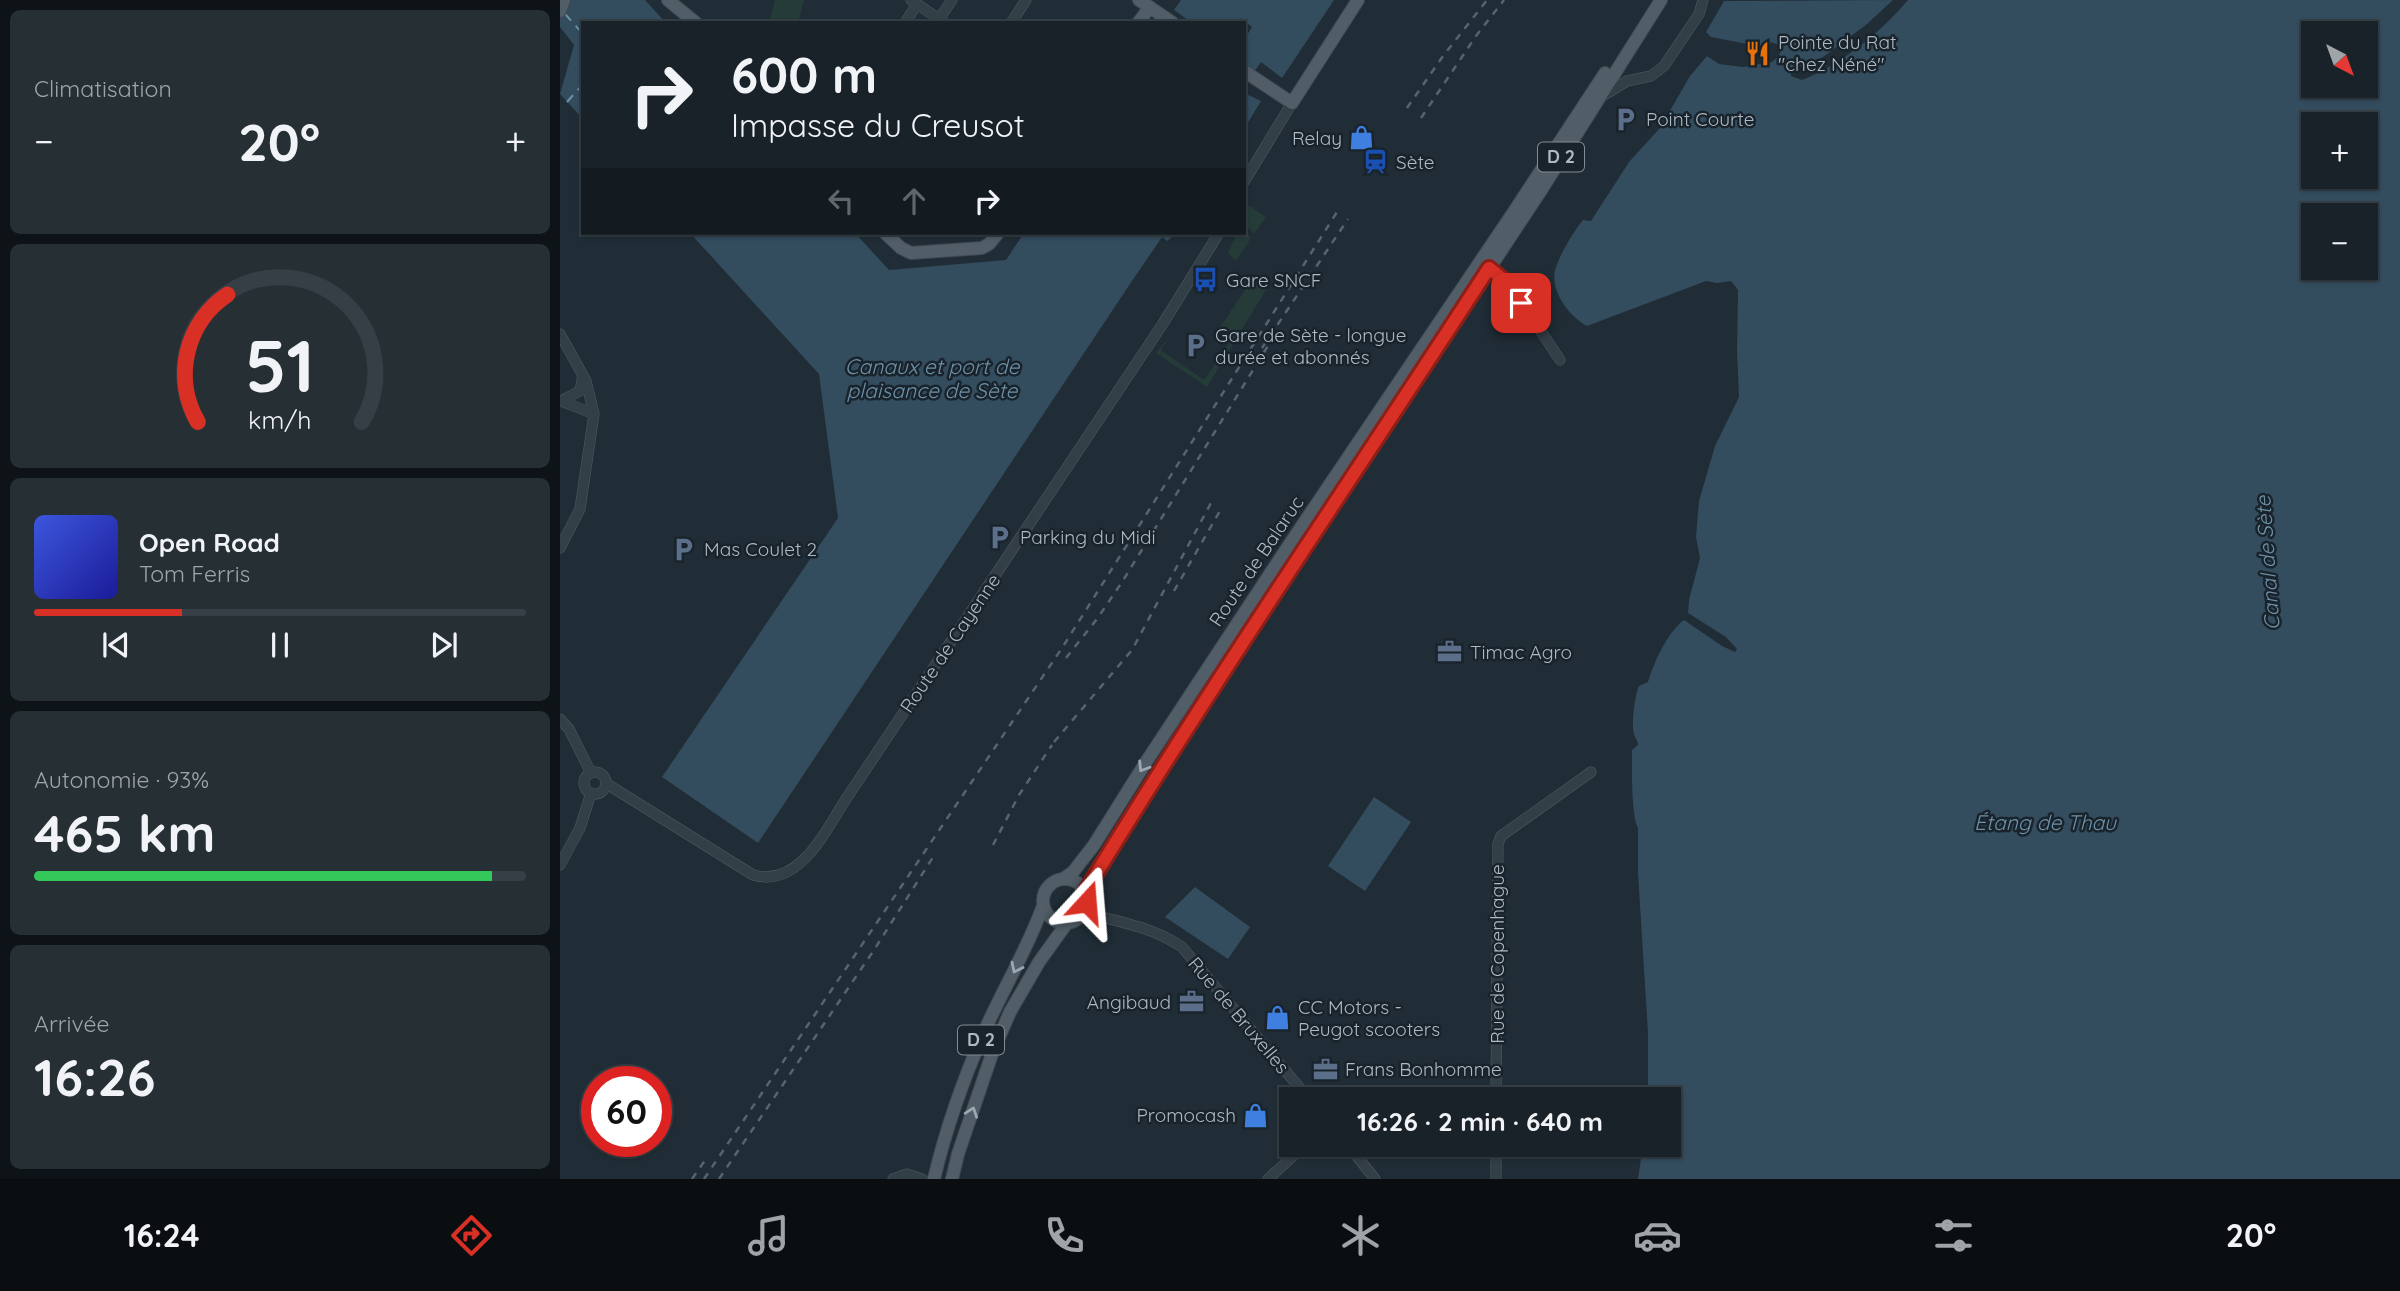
<!DOCTYPE html>
<html lang="fr">
<head>
<meta charset="utf-8">
<style>
	:root { --surface:#182228; --page:#252f34; --text:#f1f3f6; --muted:#9fa4a8; --line:#363f45; --accent:#d93025 }
	body { margin:0; font-family:Quicksand,sans-serif; background:var(--page); color:var(--text); height:100vh; display:flex; flex-direction:column; font-size:26px; white-space:nowrap }
	* { box-sizing:border-box; margin:0 }
	p { font-size:23px; color:var(--muted) }
	.icon { flex:none; width:38px; height:38px; fill:none; stroke:currentColor; stroke-width:2; stroke-linecap:round; stroke-linejoin:round }
	.map { position:relative; flex:1; overflow:hidden }
	.sheet { display:flex; flex-direction:column; gap:10px; padding:10px; background:#0d1316; width:560px }
	.sheet>* { flex:none }
	.guide { position:absolute; left:21px; top:21px; width:665px; height:214px; border-radius:0px; box-shadow:0 2px 5px #0004,0 0 0 2px var(--line); background:#182228; color:var(--text); overflow:hidden }
	.needle { width:46px; rotate:139deg }
	.tools { position:absolute; left:1741px; top:21px; display:grid; gap:14px }
	.tools a { display:grid; place-items:center; width:77px; height:77px; border-radius:0px; background:var(--surface); box-shadow:0 2px 5px #0004,0 0 0 2px var(--line); font-size:35px }
	.speed { position:absolute; left:21px; top:1066px; display:flex; gap:14px; font-size:35px; font-weight:700; text-align:center }
	.speed>* { display:grid; place-content:center; width:91px; height:91px; border-radius:50%; background:var(--surface); box-shadow:0 2px 5px #0004,0 0 0 2px var(--line); line-height:1 }
	.speed .limit { border:10px solid #d22; background:#fff; color:#111 }
	.pin { position:absolute; display:grid; place-items:center; width:60px; height:60px; color:#fff; margin:-30px; border-radius:14px; box-shadow:0 4px 10px #0006 }
	.me { position:absolute; width:77px; margin:-38px; rotate:19deg; stroke-linejoin:round; filter:drop-shadow(0 0 5px #0008) }
	.turn { display:flex; align-items:center; gap:24px; height:147px; padding:0 35px; font-size:32px }
	.turn .icon { width:91px; height:91px; stroke-width:2.5 }
	.turn b { display:block; font-size:49px; line-height:60px }
	.lanes { display:flex; align-items:center; height:66px; padding:0 35px; background:#0003; justify-content:center; gap:35px; direction:ltr }
	.lanes .off { opacity:.35 }
	.big { font-size:52px; font-weight:800; line-height:1.1 }
	.sheet .tile { flex:1; display:flex; flex-direction:column; justify-content:center; gap:10px; min-width:0; padding:0 24px; border-radius:10px; background:var(--page) }
	.sheet .dial { align-items:center; gap:0 }
	.dial svg { height:182px; overflow:visible; fill:none; stroke:var(--line); stroke-width:7; stroke-linecap:round; text-anchor:middle }
	.dial text { fill:var(--text); stroke:none }
	.song { display:flex; align-items:center; gap:21px }
	.cover { width:84px; height:84px; border-radius:10px; background:linear-gradient(135deg,hsl(230 70% 55%),hsl(240 70% 35%)) }
	.played { height:7px; border-radius:4px; background:linear-gradient(90deg,var(--accent) 30%,var(--line) 30%) }
	.keys { display:flex; justify-content:space-around; direction:ltr }
	.heat { display:flex; justify-content:space-between; align-items:center; font-size:38px; direction:ltr }
	.charge { height:10px; border-radius:5px; background:linear-gradient(90deg,#34c759 93%,var(--line) 0) }
	.trip { position:absolute; left:719px; top:1087px; width:402px; height:70px; border-radius:0px; background:var(--surface); box-shadow:0 2px 5px #0004,0 0 0 2px var(--line); font-weight:800; line-height:70px; text-align:center }
	.tab-bar { display:flex; height:112px; justify-content:space-around; align-items:center; background:#0a0e10; color:var(--muted) }
	.tab-bar .icon { width:49px; height:49px }
	.tab-bar .selected { color:var(--accent) }
	.tab-bar b { font-size:32px; color:var(--text) }
	main { display:flex; flex:1; min-height:0 }
	.map>svg:first-child { display:block }
</style>
</head>
<body>
<main>
<section class="sheet">
<div class="tile"><p>Climatisation</p>
<div class="heat"><a>−</a><b class="big">20°</b><a>+</a></div>
</div>
<div class="tile dial"><svg viewBox="0 0 100 80">
<path d="M14 69A42 42 0 1 1 86 69"/>
<path d="M14 69A42 42 0 0 1 27 13" stroke="#d93025"/>
<text x="50" y="56" font-size="32" font-weight="700">51</text>
<text x="50" y="72" font-size="11">km/h</text>
</svg></div>
<div class="tile">
<div class="song"><i class="cover"></i><div><b>Open Road</b><p>Tom Ferris</p></div></div>
<div class="played"></div>
<div class="keys"><svg class="icon" aria-label="previous" viewBox="0 0 24 24"><path d="M18 5L8 12l10 7zM5 5v14"/></svg><svg class="icon" aria-label="pause" viewBox="0 0 24 24"><path d="M8 5v14M16 5v14"/></svg><svg class="icon" aria-label="next" viewBox="0 0 24 24"><path d="M6 5l10 7-10 7zM19 5v14"/></svg></div>
</div>
<div class="tile"><p>Autonomie · 93%</p><b class="big">465 km</b><div class="charge"></div></div>
<div class="tile"><p>Arrivée</p><b class="big">16:26</b></div>
</section>
<div class="map">
<svg width="1840" height="1179" viewBox="0 0 1840 1179">
	<rect width="100%" height="100%" fill="#202d36"/>
	<!-- green -->
	<path fill="#253b38" d="M 215,0 L 244,0 L 238,23 L 209,23 Z
		M 689,205 L 706,217 L 694,234 L 684,223 L 684,216 Z
		M 684,229 L 691,238 L 676,261 L 668,253 L 677,233 L 684,233 Z
		M 690,277 L 707,288 L 647,387 L 596,353 L 609,337 L 601,350 L 644,380 L 669,343 L 656,333 L 685,290 L 683,288 Z"/>
	<!-- water -->
	<path fill="#334c5e" fill-rule="evenodd" d="M 0,0 L 85,0 L 106,23 L 23,23 L 23,119 L 0,94 L 14,45 L 0,27 Z
		M 621,0 L 774,0 L 722,78 L 701,62 L 684,86 L 684,34 L 687,35 L 692,27 L 680,18 L 677,23 L 632,23 L 614,10 Z
		M 1333,0 L 1307,24 L 1266,55 L 1250,65 L 1236,67 L 1231,71 L 1231,76 L 1242,80 C 1281,65 1322,31 1348,0 L 1840,0 L 1840,1179 L 1078,1179 L 1083,1145 L 1110,1144 L 1110,1099 L 1088,1099 L 1088,1033 L 1078,873 L 1078,828 C 1071,815 1072,768 1072,750 L 1078,745 C 1078,741 1075,738 1074,734 C 1071,727 1075,693 1079,686 L 1088,682 C 1094,662 1107,633 1124,620 L 1162,646 L 1175,652 L 1177,649 L 1166,637 L 1128,613 L 1129,600 L 1140,558 L 1136,537 L 1139,501 L 1155,446 L 1179,397 L 1177,351 L 1178,290 L 1171,281 L 1157,283 L 1146,281 L 1027,326 C 1010,317 990,292 995,270 C 1000,254 1012,234 1023,220 L 1031,221 L 1069,162 L 1100,128 L 1130,76 L 1147,56 L 1159,64 L 1183,67 L 1212,62 L 1219,56 L 1222,46 L 1211,42 L 1208,48 L 1151,37 L 1146,32 L 1164,1 ZM 1754,33 L 1806,33 L 1806,86 L 1754,86 ZM 1754,124 L 1806,124 L 1806,177 L 1754,177 ZM 1754,215 L 1806,215 L 1806,268 L 1754,268 Z
		M 684,93 L 701,101 L 684,129 Z
		M 130,233 L 295,233 L 329,270 L 446,260 L 464,233 L 612,233 L 612,237 L 607,241 L 602,237 L 568,287 L 198,843 L 102,777 L 278,518 L 259,374 Z
		M 814,797 L 851,822 L 805,891 L 768,866 Z
		M 635,887 L 690,927 L 668,959 L 605,917 Z"/>
	<g fill="none" stroke-linecap="round" stroke-linejoin="round">
		<!-- ferry -->
		<path stroke="#6e91a8" stroke-width="2" stroke-dasharray="9 7" stroke-linecap="butt" d="M 5,14 L 23,34
			M 7,102 L 23,84"/>
		<defs>
			<path id="minor" d="M 351,0 L 385,23
				M 379,19 L 392,0
				M 345,23 L 357,4
				M 451,23 L 466,0
				M 1041,97 L 1067,81 L 1091,76 L 1104,66 L 1139,14 L 1143,0
				M 684,182 L 732,103
				M 929,268 L 949,283 L 1000,360
				M 0,334 L 26,381 L 34,414 L 20,509 L 0,548
				M 1,401 L 20,391 L 23,375
				M 1,401 L 34,414
				M 0,719 L 9,729 L 31,773
				M24 783a11 11 0 1 1 22 0a11 11 0 1 1-22 0Z
				M 47,784 L 193,875 C 240,888 265,831 286,799 L 602,325 L 659,233
				M 0,865 L 20,828 L 31,793
				M 524,913 C 558,921 592,927 622,947 L 749,1099
				M 936,1099 L 938,844 L 941,836 L 1031,772
				M 787,1144 L 815,1179
				M 936,1144 L 936,1179
				M 333,1179 L 347,1174 L 362,1179
				M 708,1179 L 746,1144"/>
			<path id="major" d="M 108,0 L 136,23
				M 579,0 L 613,23
				M 0,11 L 4,0
				M 578,23 L 590,7
				M 684,71 L 732,103 L 798,0
				M 325,233 L 341,248 L 351,253 L 422,248 L 429,244 L 438,233
				M483 901a22 22 0 1 1 44 0a22 22 0 1 1-44 0Z
				M 503,879 L 513,872 L 534,845 L 586,762 L 729,545 L 953,213 L 1045,73
				M 525,892 L 663,671 L 980,192 L 1101,0
				M 374,1179 C 386,1128 403,1080 424,1032 C 443,989 467,950 483,906
				M 392,1179 L 398,1154 L 432,1054 L 450,1012 L 479,962 L 507,923"/>
		</defs>
		<!-- minor casing -->
		<use href="#minor" stroke="#515c65" stroke-width="11"/>
		<!-- major casing -->
		<use href="#major" stroke="#404a53" stroke-width="14"/>
		<!-- minor -->
		<use href="#minor" stroke="#333f47" stroke-width="10"/>
		<!-- major -->
		<use href="#major" stroke="#515e67" stroke-width="12"/>
		<!-- rail -->
		<path stroke="#55646e" stroke-width="2.5" stroke-dasharray="7 7" stroke-linecap="butt" d="M 847,108 L 883,56 L 927,0
			M 861,118 L 916,36 L 944,0
			M 702,348 L 788,219
			M 614,591 L 661,509
			M 506,658 L 537,619 L 562,582 L 711,341
			M 494,742 L 572,650 L 651,503
			M 433,845 L 459,795 L 492,745
			M 132,1179 L 146,1159
			M 144,1179 L 502,648 L 777,212
			M 159,1179 L 314,950 L 375,854"/>
	</g>
	<!-- one-way arrows -->
	<defs><path id="oneway-chevron" d="M-2-3.5L2.5 0L-2 3.5" fill="none" stroke-width="1.6" stroke-linecap="round" stroke-linejoin="round" transform="scale(1.75)"/></defs>
	<g stroke="#9ba8b1">
		<use href="#oneway-chevron" transform="translate(583 767) rotate(122)"/>
		<use href="#oneway-chevron" transform="translate(456 968) rotate(116)"/>
		<use href="#oneway-chevron" transform="translate(412 1112) rotate(-71)"/>
	</g>
	<g fill="none" stroke-linecap="round" stroke-linejoin="round">
		<defs>
			<path id="route" d="M 527,902 L 525,892 C 654,680 794,476 929,268 L 949,284 L 961,303"/>
		</defs>
		<!-- route casing -->
		<use href="#route" stroke="#8d1f18" stroke-width="18"/>
		<!-- route -->
		<use href="#route" stroke="#d93025" stroke-width="12"/>
	</g>
	<!-- icons -->
	<defs>
		<symbol id="restaurant-bare" viewBox="-9 -9 18 18"><path d="M-5-6h1v4h1v-4h1v4h1v-4h1v5L-1.5 .5V6h-2V.5L-5-1ZM5-6V6H3V1.5H1.5Q1.5-4 5-6Z" fill="#e8710a" stroke="#19232b" stroke-width="2.5" paint-order="stroke"/></symbol>
		<symbol id="parking-bare" viewBox="-9 -9 18 18"><path d="M-3.5-5.5H1a3.5 3.5 0 0 1 0 7H-1V5.5H-3.5ZM-1-3.4V-.6H.8a1.4 1.4 0 0 0 0-2.8Z" fill="#5c6f8a" stroke="#19232b" stroke-width="2.5" paint-order="stroke"/></symbol>
		<symbol id="shop-bare" viewBox="-9 -9 18 18"><path d="M-5-2.5h2.3a2.7 3.5 0 0 1 5.4 0H5L5.5 6h-11ZM-1.5-2.5h3a1.5 2.3 0 0 0-3 0Z" fill="#3f7fe0" stroke="#19232b" stroke-width="2.5" paint-order="stroke"/></symbol>
		<symbol id="station-bare" viewBox="-9 -9 18 18"><path d="M-3-6H3Q5-6 5-4V2Q5 4 3 4L4.5 6H3L1.5 4h-3L-3 6H-4.5L-3 4Q-5 4-5 2V-4Q-5-6-3-6ZM-3.5-4v3h7v-3ZM-3.5 1v1.5H-2V1ZM2 1v1.5H3.5V1Z" fill="#1a4fb4" stroke="#19232b" stroke-width="2.5" paint-order="stroke"/></symbol>
		<symbol id="bus-bare" viewBox="-9 -9 18 18"><path d="M-5-6H5V4H4V6H2V4H-2V6H-4V4H-5ZM-3.5-4V0h7V-4ZM-3.5 1.2v1.5H-2V1.2ZM2 1.2v1.5H3.5V1.2Z" fill="#1a4fb4" stroke="#19232b" stroke-width="2.5" paint-order="stroke"/></symbol>
		<symbol id="office-bare" viewBox="-9 -9 18 18"><path d="M-6-3h4V-5.5h4V-3h4V5H-6ZM-1-4.5V-3h2v-1.5ZM-6 0V1H6V0Z" fill="#5c6f8a" stroke="#19232b" stroke-width="2.5" paint-order="stroke"/></symbol>
	</defs>
	<g fill-rule="evenodd">
		<use href="#restaurant-bare" x="1180" y="36" width="35" height="35"/>
		<use href="#parking-bare" x="1048" y="102" width="35" height="35"/>
		<use href="#shop-bare" x="784" y="120" width="35" height="35"/>
		<use href="#station-bare" x="798" y="144" width="35" height="35"/>
		<use href="#bus-bare" x="628" y="262" width="35" height="35"/>
		<use href="#parking-bare" x="618" y="328" width="35" height="35"/>
		<use href="#parking-bare" x="422" y="520" width="35" height="35"/>
		<use href="#parking-bare" x="106" y="532" width="35" height="35"/>
		<use href="#office-bare" x="872" y="634" width="35" height="35"/>
		<use href="#office-bare" x="614" y="984" width="35" height="35"/>
		<use href="#shop-bare" x="700" y="1000" width="35" height="35"/>
		<use href="#office-bare" x="748" y="1052" width="35" height="35"/>
		<use href="#shop-bare" x="678" y="1098" width="35" height="35"/>
	</g>
	<g text-anchor="middle" stroke-width="5" stroke-linejoin="round" paint-order="stroke">
		<!-- shield labels -->
		<g fill="#19232b" stroke="#818d96" stroke-width="2">
			<rect x="978" y="142.5" width="46" height="29" rx="5"/>
			<rect x="398" y="1025.5" width="46" height="29" rx="5"/>
		</g>
		<g font-size="18" font-weight="bold" fill="#adbac4">
			<text x="1001" y="163">D 2</text>
			<text x="421" y="1046">D 2</text>
		</g>
		<!-- poi labels -->
		<g font-size="19" fill="#adbac4" stroke="#19232b" text-anchor="start">
			<text x="1218" y="49">Pointe du Rat<tspan x="1218" dy="22">"chez Néné"</tspan></text>
			<text x="1086" y="126">Point Courte</text>
			<text x="782" y="145" text-anchor="end">Relay</text>
			<text x="836" y="169">Sète</text>
			<text x="666" y="287">Gare SNCF</text>
			<text x="655" y="342">Gare de Sète - longue<tspan x="655" dy="22">durée et abonnés</tspan></text>
			<text x="460" y="544">Parking du Midi</text>
			<text x="144" y="556">Mas Coulet 2</text>
			<text x="910" y="659">Timac Agro</text>
			<text x="611" y="1009" text-anchor="end">Angibaud</text>
			<text x="738" y="1014">CC Motors -<tspan x="738" dy="22">Peugot scooters</tspan></text>
			<text x="785" y="1076">Frans Bonhomme</text>
			<text x="676" y="1122" text-anchor="end">Promocash</text>
		</g>
		<!-- street labels -->
		<g font-size="19" fill="#adbac4" stroke="#19232b">
			<text transform="translate(696 561) rotate(-56)" y="7">Route de Balaruc</text>
			<text transform="translate(390 643) rotate(-56)" y="7">Route de Cayenne</text>
			<text transform="translate(937 954) rotate(-90)" y="7">Rue de Copenhague</text>
			<text transform="translate(679 1015) rotate(50)" y="7">Rue de Bruxelles</text>
		</g>
		<!-- water labels -->
		<g font-size="21" font-style="italic" fill="#6e91a8" stroke="#19232b">
			<text x="372" y="374">Canaux et port de<tspan x="372" dy="24">plaisance de Sète</tspan></text>
			<text transform="translate(1708 563) rotate(-94)" y="7">Canal de Sète</text>
			<text x="1485" y="830">Étang de Thau</text>
		</g>
	</g>
</svg>
<div class="tools">
<a><svg class="needle" viewBox="-14 -14 28 28"><path d="M0-13l5 13h-10z" fill="#e53935"/><path d="M0 13l5-13h-10z" fill="#9fa4a8"/></svg></a>
<a>+</a>
<a>−</a>
</div>
<div class="speed"><div class="limit">60</div></div>
<div class="pin" style="left:961px;top:303px;background:#d93025"><svg class="icon" aria-label="arrive" viewBox="0 0 24 24"><path d="M6 21V4h12l-3 4 3 4H6"/></svg></div>
<svg class="me" style="left:527px;top:902px" viewBox="-20 -20 40 40"><path d="M0-17L14 15 0 8-14 15z" fill="#d93025" stroke="#fff" stroke-width="4"/></svg>
<div class="trip">16:26 · 2 min · 640 m</div>
<div class="guide">
<div class="turn"><svg class="icon" aria-label="right" viewBox="0 0 24 24"><path d="M7 20v-9h11M14 6l5 5-5 5"/></svg><div><b>600 m</b>Impasse du Creusot</div></div>
<div class="lanes"><svg class="icon off" aria-label="left" viewBox="0 0 24 24"><path d="M17 20v-9H6M10 6l-5 5 5 5"/></svg><svg class="icon off" aria-label="ahead" viewBox="0 0 24 24"><path d="M12 20V5M6 11l6-6 6 6"/></svg><svg class="icon" aria-label="right" viewBox="0 0 24 24"><path d="M7 20v-9h11M14 6l5 5-5 5"/></svg></div>
</div>
</div>
</main>
<nav class="tab-bar">
<b>16:24</b>
<svg class="icon selected" aria-label="directions" viewBox="0 0 24 24"><path d="M12 3l9 9-9 9-9-9zM9 14v-3h6M13 9l2 2-2 2"/></svg>
<svg class="icon" aria-label="music" viewBox="0 0 24 24"><path d="M9 18V5l10-2v13"/><circle cx="6" cy="18" r="3"/><circle cx="16" cy="16" r="3"/></svg>
<svg class="icon" aria-label="phone" viewBox="0 0 24 24"><path d="M5 4h4l2 5-3 2q2 4 5 5l2-3 5 2v4C11 20 4 13 5 4z"/></svg>
<svg class="icon" aria-label="climate" viewBox="0 0 24 24"><path d="M12 3v18M4 7l16 10M4 17L20 7"/></svg>
<svg class="icon" aria-label="car" viewBox="0 0 24 24"><path d="M5 17H2v-5l4-1 3-4h7l3 4 3 1v5h-3M9 17h6M6 11h13"/><circle cx="7" cy="17" r="2"/><circle cx="17" cy="17" r="2"/></svg>
<svg class="icon" aria-label="filters" viewBox="0 0 24 24"><path d="M4 7h16M4 17h16"/><circle cx="9" cy="7" r="2"/><circle cx="15" cy="17" r="2"/></svg>
<b>20°</b>
</nav>
</body>
</html>
